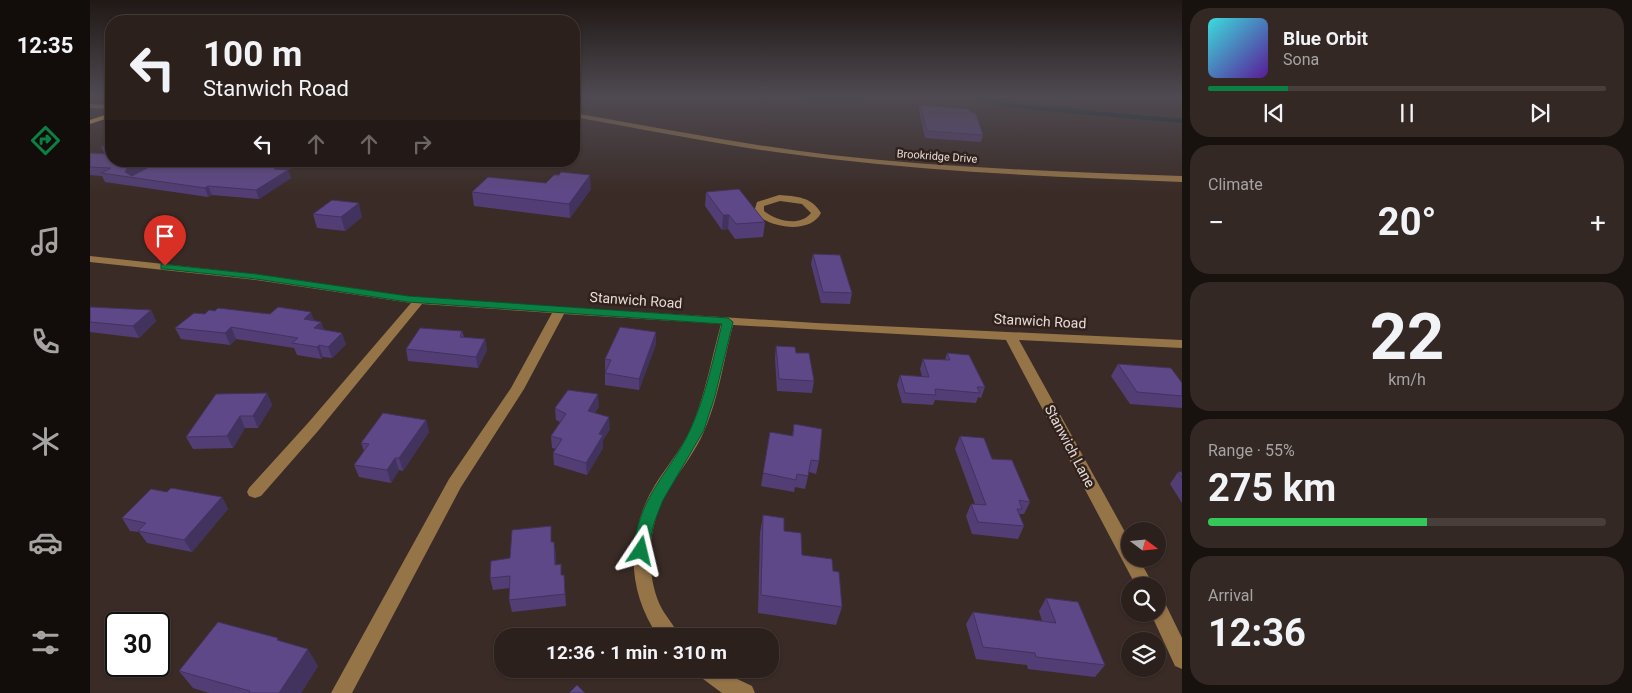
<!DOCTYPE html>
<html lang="en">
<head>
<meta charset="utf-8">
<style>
	:root { --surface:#2c201c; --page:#342825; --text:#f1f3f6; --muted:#a6a3a3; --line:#483e3b; --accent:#0b8043 }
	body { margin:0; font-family:Roboto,sans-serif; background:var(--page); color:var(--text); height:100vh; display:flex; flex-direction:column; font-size:19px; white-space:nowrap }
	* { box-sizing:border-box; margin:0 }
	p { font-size:16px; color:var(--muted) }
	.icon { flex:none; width:28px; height:28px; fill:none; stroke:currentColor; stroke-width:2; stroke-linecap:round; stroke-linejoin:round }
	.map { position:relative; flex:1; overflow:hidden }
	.panel { display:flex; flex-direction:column; gap:8px; padding:8px; background:#18120f; width:450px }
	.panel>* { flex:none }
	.hud { position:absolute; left:15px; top:15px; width:475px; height:152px; border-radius:20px; box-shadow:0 1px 4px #0004,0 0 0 1px var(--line); background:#2c201c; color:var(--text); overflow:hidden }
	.needle { width:32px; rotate:106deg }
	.buttons { position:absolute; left:1031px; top:522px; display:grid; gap:10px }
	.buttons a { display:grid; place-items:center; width:45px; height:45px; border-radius:50%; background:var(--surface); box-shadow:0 1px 4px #0004,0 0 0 1px var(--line); font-size:25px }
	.speed { position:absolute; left:15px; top:612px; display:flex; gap:10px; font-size:25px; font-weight:700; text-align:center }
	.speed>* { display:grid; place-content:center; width:65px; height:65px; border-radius:50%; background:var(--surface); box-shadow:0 1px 4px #0004,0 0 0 1px var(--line); line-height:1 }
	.speed .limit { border:2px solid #111; border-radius:8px; background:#fff; color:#111 }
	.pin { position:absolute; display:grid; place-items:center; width:42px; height:42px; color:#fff; margin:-51px -21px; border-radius:50% 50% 50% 0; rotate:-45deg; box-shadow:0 0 5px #0007 }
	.pin .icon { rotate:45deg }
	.me { position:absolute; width:55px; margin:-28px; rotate:10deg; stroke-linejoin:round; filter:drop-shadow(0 0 4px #0008) }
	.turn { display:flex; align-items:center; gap:18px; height:105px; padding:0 15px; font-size:22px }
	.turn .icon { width:65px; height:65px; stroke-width:2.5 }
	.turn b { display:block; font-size:35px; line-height:42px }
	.lanes { display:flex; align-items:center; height:48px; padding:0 15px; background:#0003; justify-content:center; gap:25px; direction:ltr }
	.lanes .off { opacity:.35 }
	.big { font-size:38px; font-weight:700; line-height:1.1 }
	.panel .widget { flex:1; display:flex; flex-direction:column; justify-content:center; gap:8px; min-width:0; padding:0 18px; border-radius:20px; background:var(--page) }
	.panel .dial { align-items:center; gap:0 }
	.dial b { font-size:65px; line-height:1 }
	.song { display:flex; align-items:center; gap:15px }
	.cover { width:60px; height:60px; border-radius:8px; background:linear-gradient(135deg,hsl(180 70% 55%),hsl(270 70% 35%)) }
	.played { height:5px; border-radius:2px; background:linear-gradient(90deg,var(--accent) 20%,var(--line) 20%) }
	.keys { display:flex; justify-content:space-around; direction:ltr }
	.heat { display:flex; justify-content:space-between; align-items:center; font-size:28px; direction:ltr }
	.charge { height:8px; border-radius:4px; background:linear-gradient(90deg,#34c759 55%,var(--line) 0) }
	.trip { position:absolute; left:404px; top:628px; width:285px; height:50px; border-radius:20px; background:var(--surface); box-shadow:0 1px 4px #0004,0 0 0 1px var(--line); font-weight:700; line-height:50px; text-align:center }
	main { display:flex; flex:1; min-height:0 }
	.menu { display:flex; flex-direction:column; width:90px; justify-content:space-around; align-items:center; background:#120d0b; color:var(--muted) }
	.menu .icon { width:35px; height:35px }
	.menu .current { color:var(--accent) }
	.menu b { font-size:22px; color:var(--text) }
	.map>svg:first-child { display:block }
</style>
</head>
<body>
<main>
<nav class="menu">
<b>12:35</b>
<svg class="icon current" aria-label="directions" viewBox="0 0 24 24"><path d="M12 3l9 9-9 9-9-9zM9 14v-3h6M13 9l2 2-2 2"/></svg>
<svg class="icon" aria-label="music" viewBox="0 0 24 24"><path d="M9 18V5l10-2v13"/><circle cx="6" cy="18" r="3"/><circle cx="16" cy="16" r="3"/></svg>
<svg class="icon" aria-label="phone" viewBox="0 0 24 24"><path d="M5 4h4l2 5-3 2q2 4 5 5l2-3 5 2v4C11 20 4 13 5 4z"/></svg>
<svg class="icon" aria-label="climate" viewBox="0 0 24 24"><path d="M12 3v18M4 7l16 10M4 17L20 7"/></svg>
<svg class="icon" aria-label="car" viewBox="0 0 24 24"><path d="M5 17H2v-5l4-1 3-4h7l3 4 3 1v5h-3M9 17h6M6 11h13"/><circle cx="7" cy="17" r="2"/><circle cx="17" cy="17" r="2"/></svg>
<svg class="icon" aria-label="filters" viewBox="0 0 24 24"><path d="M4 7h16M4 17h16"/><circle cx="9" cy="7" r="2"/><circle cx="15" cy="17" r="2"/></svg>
</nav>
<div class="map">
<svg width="1092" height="693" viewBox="0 0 1092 693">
	<rect width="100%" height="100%" fill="#3a2b26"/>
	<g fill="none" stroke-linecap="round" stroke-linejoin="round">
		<!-- stream -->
		<path stroke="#01252b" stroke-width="4" d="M 640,96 L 707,96 L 762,100 L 781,96
			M 882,96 L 913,105 L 1092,121"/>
		<!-- minor -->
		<path fill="#957448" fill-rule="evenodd" d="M 0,104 L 21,105 L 21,109 L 0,108 Z
			M 484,113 C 570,128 655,145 741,155 C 858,168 975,172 1092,176 L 1092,182 C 975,177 858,173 741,159 C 655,150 569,132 484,117 Z
			M 41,161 L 73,161 L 80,164 L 70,169 L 67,169 L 67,166 Z
			M 689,195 C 706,196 722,197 731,213 C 720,235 678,228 664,212 L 667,202 ZM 690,201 L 712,204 L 721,213 C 710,227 686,221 674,211 L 674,206 Z
			M 0,256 L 166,274 L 318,296 L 393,302 L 726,323 L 1092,340 L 1092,348 L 929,340 L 1040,541 L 1040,559 L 1049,559 L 1064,586 L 1046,586 L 916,340 L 643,325 C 633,363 628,403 611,438 C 601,458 587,474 577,493 C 558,525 555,569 569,603 C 574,615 584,624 589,636 L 568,636 C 536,590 536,533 565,485 C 576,467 591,450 600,430 C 615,397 621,360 631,324 L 474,314 L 434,389 L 371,487 L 262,693 L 241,693 L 359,479 L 421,388 L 462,313 L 332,304 L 228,431 L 171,496 L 165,498 L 159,496 L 157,492 L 159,488 L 218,423 L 321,303 L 166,280 L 0,262 Z
			M 1068,600 L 1075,603 L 1092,638 L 1092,669 L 1085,666 L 1061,614 L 1068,614 Z
			M 606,669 L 632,669 L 641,676 L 662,686 L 665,693 L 632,693 L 609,676 Z"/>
		<!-- major -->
		<path fill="#fcb855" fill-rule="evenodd" d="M 21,113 L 21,117 L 0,124 L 0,120 Z"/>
	</g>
	<!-- wall -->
	<path fill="#523e74" d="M 830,105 L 893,135 L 891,142 L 835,138 L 829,111 Z
		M 21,142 L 21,161 L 61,166 L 70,161 L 212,162 L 198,170 L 201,178 L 169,199 L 122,195 L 118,197 L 15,182 L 12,176 L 0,175 L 0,153 L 15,154 L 11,147 Z
		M 501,189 L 480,218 L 384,206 L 382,192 Z
		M 616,192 L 675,222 L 673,237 L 645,239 L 638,229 L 632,230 L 615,206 Z
		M 223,214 L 272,217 L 255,231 L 227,228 Z
		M 723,254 L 762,293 L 760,304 L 731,303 L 721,264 Z
		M 0,307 L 61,310 L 66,321 L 49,338 L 0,332 Z
		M 115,314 L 224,320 L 231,322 L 234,330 L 256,344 L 242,358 L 233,357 L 231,359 L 207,355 L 204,348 L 146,339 L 140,345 L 91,339 L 85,328 Z
		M 372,331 L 374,337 L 395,339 L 397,350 L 388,368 L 318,361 L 316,349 Z
		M 566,344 L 549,390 L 515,385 L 515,373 L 516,371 L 515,371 L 515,359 Z
		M 686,346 L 706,353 L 724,381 L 722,393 L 687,391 L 685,358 Z
		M 857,353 L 895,387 L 891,398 L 888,397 L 886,403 L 845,400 L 843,405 L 812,403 L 807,385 L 810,375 L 832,377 L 830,369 L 833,359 L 855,360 Z
		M 1028,364 L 1092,383 L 1092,408 L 1040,404 L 1021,376 Z
		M 177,393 L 182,405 L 168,428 L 155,428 L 143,448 L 103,449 L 96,437 Z
		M 509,406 L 505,413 L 520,429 L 513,440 L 513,448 L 497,475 L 464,465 L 463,453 L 466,449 L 462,448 L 461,436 L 470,422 L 466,420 L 465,408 Z
		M 336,420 L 339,432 L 313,471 L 309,470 L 301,483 L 269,477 L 264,465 L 274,451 L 271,443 Z
		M 704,424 L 729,461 L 726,474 L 719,472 L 715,489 L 705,487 L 704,492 L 671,486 L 680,432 L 702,436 Z
		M 870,436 L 902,459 L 940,502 L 934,514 L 930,514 L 929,515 L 934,526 L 928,539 L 882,534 L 876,516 L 881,504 L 885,504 L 865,449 Z
		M 1088,472 L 1092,472 L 1092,503 L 1080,484 Z
		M 77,492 L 132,497 L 138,509 L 102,552 L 57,543 L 49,532 L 40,531 L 32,518 Z
		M 673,515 L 694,531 L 712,555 L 743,571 L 752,607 L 746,625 L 668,613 L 670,533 Z
		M 462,542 L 466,554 L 466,565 L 472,575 L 474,575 L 476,606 L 422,612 L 419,600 L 420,588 L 403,590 L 400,578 L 420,558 Z
		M 956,598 L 1015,665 L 1005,677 L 938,669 L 937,665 L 886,659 L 876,624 L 883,612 L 952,621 L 949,611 Z
		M 190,641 L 228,666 L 211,693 L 119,693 L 103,688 L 89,671 Z"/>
	<!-- shaded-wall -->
	<path fill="#42325e" d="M 52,161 L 59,161 L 61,167 L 41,176 L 35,172 L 37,168 Z
		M 196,161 L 212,162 L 198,170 L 201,178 L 169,199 L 166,190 L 184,169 Z
		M 500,175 L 501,189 L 480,218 L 479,204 Z
		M 118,186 L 122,195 L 118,197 L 115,188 Z
		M 269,203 L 272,217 L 255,231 L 251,217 Z
		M 633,215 L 639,215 L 638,229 L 632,230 Z
		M 61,310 L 66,321 L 49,338 L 43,326 Z
		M 221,312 L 225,323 L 214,319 Z
		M 231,322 L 235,333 L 224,328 Z
		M 141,327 L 146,339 L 140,345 L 135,333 Z
		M 566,332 L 566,344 L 549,390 L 549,379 Z
		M 252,333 L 256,344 L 242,358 L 238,347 Z
		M 395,339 L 397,350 L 388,368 L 386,357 Z
		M 229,345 L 233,357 L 231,359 L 227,347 Z
		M 177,393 L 182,405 L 168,428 L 163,416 Z
		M 508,394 L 509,406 L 498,423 L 498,411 Z
		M 150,416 L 155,428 L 143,448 L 137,436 Z
		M 519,417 L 520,429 L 513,440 L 513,448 L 497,475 L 496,463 L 509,434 Z
		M 336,420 L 339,432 L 313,471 L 309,458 Z
		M 305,458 L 309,470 L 301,483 L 297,470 Z
		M 132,497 L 138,509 L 102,552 L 94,540 Z
		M 464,542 L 466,554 L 466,577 L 465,565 Z
		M 218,649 L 228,666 L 211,693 L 189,693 Z"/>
	<!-- building -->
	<path fill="#5f4887" stroke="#42325e" d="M 830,105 L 878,109 L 883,113 L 886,114 L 893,135 L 837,131 Z
		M 21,142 L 21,161 L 52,161 L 37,168 L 35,172 L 42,176 L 70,161 L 196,161 L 184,169 L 198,170 L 166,190 L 118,186 L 115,188 L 11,173 L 21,168 L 0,167 L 0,153 L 20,154 L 18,148 L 11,147 Z
		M 471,172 L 500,175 L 479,204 L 382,192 L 398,177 L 456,183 L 464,175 L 469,175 Z
		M 649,189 L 675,222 L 646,224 L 639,215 L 633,215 L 616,192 Z
		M 242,200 L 269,203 L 251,217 L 223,214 Z
		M 723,254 L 750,255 L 762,293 L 733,292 Z
		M 0,307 L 61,310 L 43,326 L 0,322 Z
		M 188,307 L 221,312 L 214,319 L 231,322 L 224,328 L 252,333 L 238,347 L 229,345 L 227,347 L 202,343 L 208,338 L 141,327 L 135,333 L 85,328 L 104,313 L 115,314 L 119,310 L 125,311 L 128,308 L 180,314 Z
		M 530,327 L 566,332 L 549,379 L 515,373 L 521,360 L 515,359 Z
		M 330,328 L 372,331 L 370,337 L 395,339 L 386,357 L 316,349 Z
		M 686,346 L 705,347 L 706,353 L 719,353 L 724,381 L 689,379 Z
		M 857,353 L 879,355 L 895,387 L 887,387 L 890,393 L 845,389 L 846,395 L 815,393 L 810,375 L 839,377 L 833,359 L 860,360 Z
		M 1028,364 L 1081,368 L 1092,383 L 1092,396 L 1047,392 Z
		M 478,390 L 508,394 L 498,411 L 519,417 L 509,434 L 513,435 L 496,463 L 463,453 L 472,439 L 461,436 L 476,414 L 465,408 Z
		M 177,393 L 163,416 L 150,416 L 137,436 L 96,437 L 126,394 Z
		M 293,413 L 336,420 L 309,458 L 305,458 L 297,470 L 264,465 L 279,444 L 271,443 Z
		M 704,424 L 732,429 L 729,461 L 721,460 L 718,476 L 707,474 L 706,480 L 673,473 L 680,432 L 703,436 Z
		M 870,436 L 894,438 L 902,459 L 922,460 L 940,502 L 929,500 L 932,509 L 927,509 L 934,526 L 888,522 L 881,504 L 896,505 Z
		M 1088,472 L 1092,472 L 1092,478 Z
		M 81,488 L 132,497 L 94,540 L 48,531 L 56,523 L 32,518 L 61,489 L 77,492 Z
		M 673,515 L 694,518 L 694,531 L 711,533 L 712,555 L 742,559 L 743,571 L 749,572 L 752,607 L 671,595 Z
		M 461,526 L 461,542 L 464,542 L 465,565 L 471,564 L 471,575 L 474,575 L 475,594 L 419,600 L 420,576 L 400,578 L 401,561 L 420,558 L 422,530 Z
		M 956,598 L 988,602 L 1015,665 L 946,657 L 945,653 L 893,647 L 883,612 L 966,623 Z
		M 128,622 L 188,638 L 187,640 L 218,649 L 189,693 L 159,693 L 160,691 L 89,671 Z
		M 487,685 L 495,693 L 479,693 Z"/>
	<!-- sky -->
	<linearGradient id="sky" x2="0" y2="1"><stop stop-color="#201815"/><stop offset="0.5" stop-color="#4f4a52"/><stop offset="1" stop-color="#4f4a52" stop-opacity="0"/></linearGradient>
	<rect width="1092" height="193" fill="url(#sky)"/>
	<!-- route -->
	<path fill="#0b8043" stroke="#07532c" d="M 71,264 L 166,274 L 318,296 L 638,318 L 643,322 L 625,396 L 614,430 L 573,500 L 564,523 L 557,555 L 551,557 L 546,555 C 540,544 549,523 553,511 C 565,481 589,457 601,428 C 616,395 623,359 632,324 L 318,302 L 166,279 L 75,269 L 71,269 Z"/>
	<g text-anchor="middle" stroke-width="5" stroke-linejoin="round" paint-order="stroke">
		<!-- far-street labels -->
		<g font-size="11" fill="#e5dbd7" stroke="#30211c">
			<text transform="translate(847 156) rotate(4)" y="4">Brookridge Drive</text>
		</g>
		<!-- street labels -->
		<g font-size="14" fill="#e5dbd7" stroke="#30211c">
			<text transform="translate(546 300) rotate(4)" y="5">Stanwich Road</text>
			<text transform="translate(950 321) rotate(3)" y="5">Stanwich Road</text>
			<text transform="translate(980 446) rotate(62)" y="5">Stanwich Lane</text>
		</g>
	</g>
</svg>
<div class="buttons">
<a><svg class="needle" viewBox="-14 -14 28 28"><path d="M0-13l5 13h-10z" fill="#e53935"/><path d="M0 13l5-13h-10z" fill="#a6a3a3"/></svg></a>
<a><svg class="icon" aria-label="search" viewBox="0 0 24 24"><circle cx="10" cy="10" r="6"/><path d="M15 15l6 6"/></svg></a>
<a><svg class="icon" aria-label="layers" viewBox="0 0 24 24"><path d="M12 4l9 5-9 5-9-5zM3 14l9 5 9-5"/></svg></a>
</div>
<div class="speed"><div class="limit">30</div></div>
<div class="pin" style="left:75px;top:266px;background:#d93025"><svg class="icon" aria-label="arrive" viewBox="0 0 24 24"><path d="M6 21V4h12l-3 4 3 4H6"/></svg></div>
<svg class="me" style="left:551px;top:551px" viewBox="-20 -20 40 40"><path d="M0-17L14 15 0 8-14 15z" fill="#0b8043" stroke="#fff" stroke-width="4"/></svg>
<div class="trip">12:36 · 1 min · 310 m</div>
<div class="hud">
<div class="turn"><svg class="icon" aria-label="left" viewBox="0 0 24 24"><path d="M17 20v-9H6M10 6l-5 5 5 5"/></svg><div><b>100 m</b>Stanwich Road</div></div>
<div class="lanes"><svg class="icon" aria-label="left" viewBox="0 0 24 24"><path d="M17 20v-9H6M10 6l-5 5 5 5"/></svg><svg class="icon off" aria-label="ahead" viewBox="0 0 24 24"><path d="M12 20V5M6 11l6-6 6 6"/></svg><svg class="icon off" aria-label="ahead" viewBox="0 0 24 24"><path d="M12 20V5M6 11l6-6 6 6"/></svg><svg class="icon off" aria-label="right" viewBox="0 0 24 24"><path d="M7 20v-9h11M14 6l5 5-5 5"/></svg></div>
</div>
</div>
<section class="panel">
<div class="widget">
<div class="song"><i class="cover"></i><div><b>Blue Orbit</b><p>Sona</p></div></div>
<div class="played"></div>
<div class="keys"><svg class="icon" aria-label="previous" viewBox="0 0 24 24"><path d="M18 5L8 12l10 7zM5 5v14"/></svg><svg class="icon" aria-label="pause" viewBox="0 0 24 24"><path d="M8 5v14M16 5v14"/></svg><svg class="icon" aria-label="next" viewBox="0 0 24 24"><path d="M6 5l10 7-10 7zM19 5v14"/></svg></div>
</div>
<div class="widget"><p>Climate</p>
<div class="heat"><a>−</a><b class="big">20°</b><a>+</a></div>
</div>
<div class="widget dial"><b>22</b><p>km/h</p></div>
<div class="widget"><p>Range · 55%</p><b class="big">275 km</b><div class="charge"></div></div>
<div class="widget"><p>Arrival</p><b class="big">12:36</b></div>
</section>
</main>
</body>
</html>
